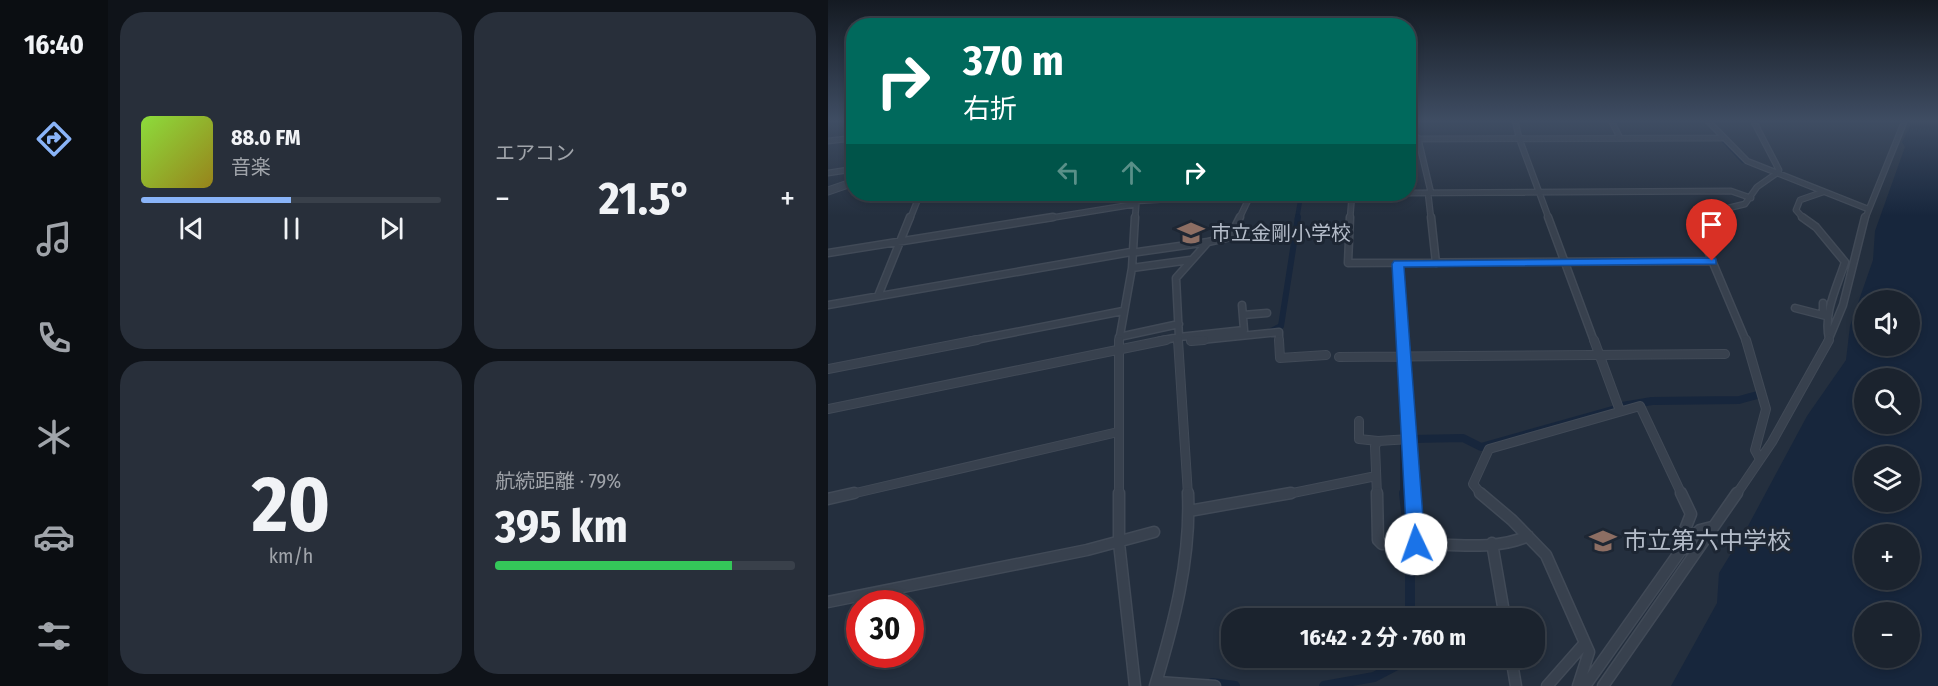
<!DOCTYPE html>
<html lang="ja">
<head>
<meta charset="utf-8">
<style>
	:root { --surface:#1b232e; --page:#282f3a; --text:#f1f3f6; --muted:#a0a4aa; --line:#39404a; --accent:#8ab4f8 }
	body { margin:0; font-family:"Fira Sans Condensed","Noto Sans JP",sans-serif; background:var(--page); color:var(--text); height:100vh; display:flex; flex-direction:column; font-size:22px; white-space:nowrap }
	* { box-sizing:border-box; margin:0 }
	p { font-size:20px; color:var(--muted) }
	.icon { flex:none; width:33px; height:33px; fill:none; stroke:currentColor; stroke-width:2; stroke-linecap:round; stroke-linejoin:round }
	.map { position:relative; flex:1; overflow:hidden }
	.sheet { display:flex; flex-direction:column; gap:12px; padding:12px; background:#0f1319; width:720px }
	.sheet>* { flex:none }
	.banner { position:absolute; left:18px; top:18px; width:570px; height:183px; border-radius:24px; box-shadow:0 3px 9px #0003,0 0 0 2px var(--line); background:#00695c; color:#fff; overflow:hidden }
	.buttons { position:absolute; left:1026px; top:290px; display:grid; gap:12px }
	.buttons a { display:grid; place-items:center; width:66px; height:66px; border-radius:50%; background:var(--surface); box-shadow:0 3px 9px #0003,0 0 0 2px var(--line); font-size:30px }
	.speed { position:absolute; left:18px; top:590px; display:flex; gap:12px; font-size:30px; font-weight:700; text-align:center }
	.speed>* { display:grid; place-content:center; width:78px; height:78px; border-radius:50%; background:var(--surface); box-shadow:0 3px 9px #0003,0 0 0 2px var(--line); line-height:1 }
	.speed .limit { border:9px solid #d22; background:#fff; color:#111 }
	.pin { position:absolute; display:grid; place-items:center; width:51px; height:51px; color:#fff; margin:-62px -26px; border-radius:50% 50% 50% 0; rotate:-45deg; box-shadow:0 0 6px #0007 }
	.pin .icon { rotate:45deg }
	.me { position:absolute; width:66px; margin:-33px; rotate:357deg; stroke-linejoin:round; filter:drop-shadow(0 0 4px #0008) }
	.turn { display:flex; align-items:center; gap:21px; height:126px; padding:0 18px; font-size:27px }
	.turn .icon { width:78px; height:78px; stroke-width:2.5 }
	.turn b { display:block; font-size:42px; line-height:51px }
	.lanes { display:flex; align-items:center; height:57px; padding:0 18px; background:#0003; justify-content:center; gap:30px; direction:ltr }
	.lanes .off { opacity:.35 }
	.big { font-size:45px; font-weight:700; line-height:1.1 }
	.sheet .tile { flex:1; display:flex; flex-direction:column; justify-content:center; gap:9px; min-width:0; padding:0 21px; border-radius:24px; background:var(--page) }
	.sheet .dial { align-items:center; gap:0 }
	.dial b { font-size:78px; line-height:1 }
	.song { display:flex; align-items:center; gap:18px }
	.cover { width:72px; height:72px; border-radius:9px; background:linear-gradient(135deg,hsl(90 70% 55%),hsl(50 70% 35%)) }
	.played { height:6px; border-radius:3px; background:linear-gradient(90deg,var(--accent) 50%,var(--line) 50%) }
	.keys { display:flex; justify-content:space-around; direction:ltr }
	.heat { display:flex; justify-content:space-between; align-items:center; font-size:33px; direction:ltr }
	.charge { height:9px; border-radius:4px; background:linear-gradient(90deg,#34c759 79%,var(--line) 0) }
	.sheet .tiles { flex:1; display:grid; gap:12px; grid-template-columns:repeat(2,1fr) }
	.trip { position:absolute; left:393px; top:608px; width:324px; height:60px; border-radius:24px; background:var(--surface); box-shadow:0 3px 9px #0003,0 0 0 2px var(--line); font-weight:700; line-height:60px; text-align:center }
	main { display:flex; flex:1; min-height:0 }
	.dock { display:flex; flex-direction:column; width:108px; justify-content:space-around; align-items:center; background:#0b0e12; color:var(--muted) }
	.dock .icon { width:42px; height:42px }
	.dock .on { color:var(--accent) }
	.dock b { font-size:27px; color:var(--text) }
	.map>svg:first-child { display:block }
</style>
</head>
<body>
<main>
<nav class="dock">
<b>16:40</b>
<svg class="icon on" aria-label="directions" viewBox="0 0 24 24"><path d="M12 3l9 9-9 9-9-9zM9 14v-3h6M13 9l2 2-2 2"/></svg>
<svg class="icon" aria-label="music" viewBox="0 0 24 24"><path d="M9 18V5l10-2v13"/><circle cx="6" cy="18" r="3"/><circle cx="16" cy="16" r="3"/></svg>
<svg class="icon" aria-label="phone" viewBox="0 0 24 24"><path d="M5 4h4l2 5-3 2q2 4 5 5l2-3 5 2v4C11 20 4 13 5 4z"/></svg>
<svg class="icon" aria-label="climate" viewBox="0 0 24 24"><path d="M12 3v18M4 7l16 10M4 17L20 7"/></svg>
<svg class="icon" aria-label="car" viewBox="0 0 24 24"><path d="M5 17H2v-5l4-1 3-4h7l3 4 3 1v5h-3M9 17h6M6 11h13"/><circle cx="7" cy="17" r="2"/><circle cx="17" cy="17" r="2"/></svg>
<svg class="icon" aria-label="filters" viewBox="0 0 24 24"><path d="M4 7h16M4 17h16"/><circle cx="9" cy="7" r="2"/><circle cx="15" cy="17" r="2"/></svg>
</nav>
<section class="sheet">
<div class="tiles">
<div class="tile">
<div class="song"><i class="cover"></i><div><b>88.0 FM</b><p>音楽</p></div></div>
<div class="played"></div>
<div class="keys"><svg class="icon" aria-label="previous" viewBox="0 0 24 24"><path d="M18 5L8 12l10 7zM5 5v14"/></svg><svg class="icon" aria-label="pause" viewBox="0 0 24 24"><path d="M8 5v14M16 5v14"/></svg><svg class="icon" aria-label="next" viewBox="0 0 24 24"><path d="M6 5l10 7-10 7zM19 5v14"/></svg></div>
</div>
<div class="tile"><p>エアコン</p>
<div class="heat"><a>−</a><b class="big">21.5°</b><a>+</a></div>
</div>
<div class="tile dial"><b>20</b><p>km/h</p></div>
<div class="tile"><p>航続距離 · 79%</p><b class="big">395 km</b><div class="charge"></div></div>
</div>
</section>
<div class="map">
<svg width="1110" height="686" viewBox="0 0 1110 686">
	<rect width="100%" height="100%" fill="#242f3e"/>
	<!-- water -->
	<path fill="#17263c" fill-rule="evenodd" d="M 1085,120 L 1110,120 L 1110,686 L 843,686 L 889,603 L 891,573 L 920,526 L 979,416 L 1018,360 L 1022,326 L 1045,260 L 1047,231 L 1077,147 L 1074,142 ZM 1036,300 L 1082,300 L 1082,345 L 1036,345 ZM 1036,378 L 1082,378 L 1082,423 L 1036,423 ZM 1036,456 L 1082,456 L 1082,501 L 1036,501 ZM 1036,534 L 1082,534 L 1082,579 L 1036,579 ZM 1036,612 L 1082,612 L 1082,657 L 1036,657 Z"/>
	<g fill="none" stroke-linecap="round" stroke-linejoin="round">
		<!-- canal-far3 -->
		<path stroke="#17263c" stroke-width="4.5" d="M 894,139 L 915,161 L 923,164
			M 469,219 L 473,195
			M 886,219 L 890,209 L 906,206"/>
		<!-- canal-far2 -->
		<path stroke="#17263c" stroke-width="6" d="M 879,251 L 879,238 L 887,217
			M 443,331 L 453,326 L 470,217"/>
		<!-- canal-far1 -->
		<path stroke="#17263c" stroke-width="8" d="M 794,406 L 824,401 L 911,400 L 933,394 L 932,391
			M 584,439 L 635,438 L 653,447 L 788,409
			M 576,444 L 576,495"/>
		<!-- canal -->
		<path stroke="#17263c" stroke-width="10" d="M 576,493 L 581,539
			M 582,550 L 582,618
			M 384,683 L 407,686
			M 496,686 L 546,677 L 584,657"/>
		<defs>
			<path id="minor-far3" d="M 687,120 L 691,138 L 721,219
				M 783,120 L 792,138
				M 879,120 L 919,161 L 1040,209
				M 925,120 L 951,170 L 949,173
				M 590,138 L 603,193
				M 580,139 L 894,138
				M 0,141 L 26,138
				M 0,173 L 26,169
				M 580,193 L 903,191 L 923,198
				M 600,193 L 603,219
				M 308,201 L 423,194 L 570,194
				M 82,219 L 92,194
				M 216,219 L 308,204
				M 307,219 L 309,194
				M 411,219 L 423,194
				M 522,219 L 524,194
				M 889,219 L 892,210 L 917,204 L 929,187 L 949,173
				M 976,219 L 968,210 L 972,200 L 995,192
				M 1037,219 L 1077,120"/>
			<path id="minor-far2" d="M 522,217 L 520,263 L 884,261
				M 603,217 L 608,263
				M 720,217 L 766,341
				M 889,217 L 880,251 L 918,341
				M 974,217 L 988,227 L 1017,262 C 1009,287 995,313 1001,339
				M 0,253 L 225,217
				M 303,253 L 380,242
				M 570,264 L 575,341
				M 304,268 L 362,260
				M 50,296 L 82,217
				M 995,303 L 995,315
				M 0,305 L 303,252
				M 967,308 L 998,316
				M 415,315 L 439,313
				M 291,337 L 351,324
				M 142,341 L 295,311
				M 291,341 L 304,268 L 307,217
				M 331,341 L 351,337 L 348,278 L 380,242 L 402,237 L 412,217
				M 349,341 L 351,337 L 416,330 L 414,305
				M 363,341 L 451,332 L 451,341
				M 1000,341 L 1015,305 L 1037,217"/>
			<path id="minor-far1" d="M 350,340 L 360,495
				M 451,340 L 452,358 L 498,355
				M 575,340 L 585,495
				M 766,340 L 792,411
				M 918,340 L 938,409 L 927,450 L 932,459
				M 363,341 L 376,340
				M 511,357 L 897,354
				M 0,369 L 149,340
				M 0,409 L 338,340
				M 531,421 L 531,439 L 550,441
				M 19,495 L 290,432
				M 291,495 L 291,340
				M 455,495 L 548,476
				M 549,495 L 547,446 L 550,441 L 582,439
				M 654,495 L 645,484 L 661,449 L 812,406 L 854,495
				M 908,495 L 944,442 L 1001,340"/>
			<path id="minor" d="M 291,493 L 291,543 L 307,686
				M 549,493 L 550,540 L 554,544 L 588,544
				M 585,493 L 588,544 C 623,544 667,551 700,536
				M 652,493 L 684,520 L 718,555 L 761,652 L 750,686
				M 853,493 L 863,514 L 852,542 L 854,550
				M 0,499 L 26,493
				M 361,511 L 463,493
				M 664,543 L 677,618
				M 0,602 L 259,550 L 326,532
				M 683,657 L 688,686
				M 330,682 L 387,686
				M 327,686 C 346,623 363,559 360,493
				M 719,686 L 756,644
				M 757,686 L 858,543 L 872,530 L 884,527
				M 775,686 L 909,493"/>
			<path id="tertiary" d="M 0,191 L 26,182"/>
		</defs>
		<!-- minor-far3 casing -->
		<use href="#minor-far3" stroke="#414a57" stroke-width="7"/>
		<!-- minor-far2 casing -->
		<use href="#minor-far2" stroke="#414a57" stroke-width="9"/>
		<!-- minor-far1 casing -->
		<use href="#minor-far1" stroke="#414a57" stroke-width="10"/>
		<!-- minor casing -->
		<use href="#minor" stroke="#414a57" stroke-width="13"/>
		<!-- tertiary casing -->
		<use href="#tertiary" stroke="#414a57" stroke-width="9"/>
		<!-- minor-far3 -->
		<use href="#minor-far3" stroke="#38414e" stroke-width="4.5"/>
		<!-- minor-far2 -->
		<use href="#minor-far2" stroke="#38414e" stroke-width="6"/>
		<!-- minor-far1 -->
		<use href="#minor-far1" stroke="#38414e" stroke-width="8"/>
		<!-- minor -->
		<use href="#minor" stroke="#38414e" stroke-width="10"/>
		<!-- tertiary -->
		<use href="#tertiary" stroke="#38414e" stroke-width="7"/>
	</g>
	<!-- sky -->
	<linearGradient id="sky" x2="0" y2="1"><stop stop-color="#141a22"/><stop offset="0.56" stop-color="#3f4d63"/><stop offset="1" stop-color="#3f4d63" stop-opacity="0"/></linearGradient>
	<rect width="1110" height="216" fill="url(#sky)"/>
	<!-- route -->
	<path fill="#1a73e8" stroke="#114b97" stroke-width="1.5" d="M 884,258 L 888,259 L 888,264 L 576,267 L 597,544 L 594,550 L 588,553 L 581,550 L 579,544 L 564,264 L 566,261 Z"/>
	<!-- icons -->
	<defs>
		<symbol id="school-bare" viewBox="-9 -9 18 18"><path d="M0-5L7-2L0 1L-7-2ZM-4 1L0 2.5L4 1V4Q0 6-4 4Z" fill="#8d6e63" stroke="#1d2633" stroke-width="2.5" paint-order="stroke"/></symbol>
	</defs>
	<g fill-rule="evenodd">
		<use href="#school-bare" x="344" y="214" width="38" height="38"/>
		<use href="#school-bare" x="756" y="522" width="38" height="38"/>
	</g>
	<g text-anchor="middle" stroke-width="6" stroke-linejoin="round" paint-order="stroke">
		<!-- poi labels -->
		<g font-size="20" fill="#b4bcc9" stroke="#1d2633" text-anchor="start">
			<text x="383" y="240">市立金剛小学校</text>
		</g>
		<!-- near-poi labels -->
		<g font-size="24" fill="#b4bcc9" stroke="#1d2633" text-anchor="start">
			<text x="795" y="549">市立第六中学校</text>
		</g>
	</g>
</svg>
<div class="buttons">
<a><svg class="icon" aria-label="sound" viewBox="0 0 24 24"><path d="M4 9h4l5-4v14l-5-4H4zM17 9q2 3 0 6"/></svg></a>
<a><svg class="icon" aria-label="search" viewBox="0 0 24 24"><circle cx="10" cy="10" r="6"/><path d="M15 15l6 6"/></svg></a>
<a><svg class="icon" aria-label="layers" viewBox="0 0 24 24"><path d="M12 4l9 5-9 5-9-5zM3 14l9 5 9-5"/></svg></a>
<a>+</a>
<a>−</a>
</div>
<div class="speed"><div class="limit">30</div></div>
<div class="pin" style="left:884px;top:261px;background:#d93025"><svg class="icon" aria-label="arrive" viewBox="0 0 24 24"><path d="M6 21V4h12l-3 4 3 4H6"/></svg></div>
<svg class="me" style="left:588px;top:544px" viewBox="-20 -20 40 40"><circle r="19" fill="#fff"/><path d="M0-13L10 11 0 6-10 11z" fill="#1a73e8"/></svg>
<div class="trip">16:42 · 2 分 · 760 m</div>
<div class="banner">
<div class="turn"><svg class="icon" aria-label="right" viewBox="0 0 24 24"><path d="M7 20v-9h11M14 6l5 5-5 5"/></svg><div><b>370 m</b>右折</div></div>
<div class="lanes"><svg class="icon off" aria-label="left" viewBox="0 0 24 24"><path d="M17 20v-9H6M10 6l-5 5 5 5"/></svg><svg class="icon off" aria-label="ahead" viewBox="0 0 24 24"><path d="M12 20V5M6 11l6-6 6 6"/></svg><svg class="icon" aria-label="right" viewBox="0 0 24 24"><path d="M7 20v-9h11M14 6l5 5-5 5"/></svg></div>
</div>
</div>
</main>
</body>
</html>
